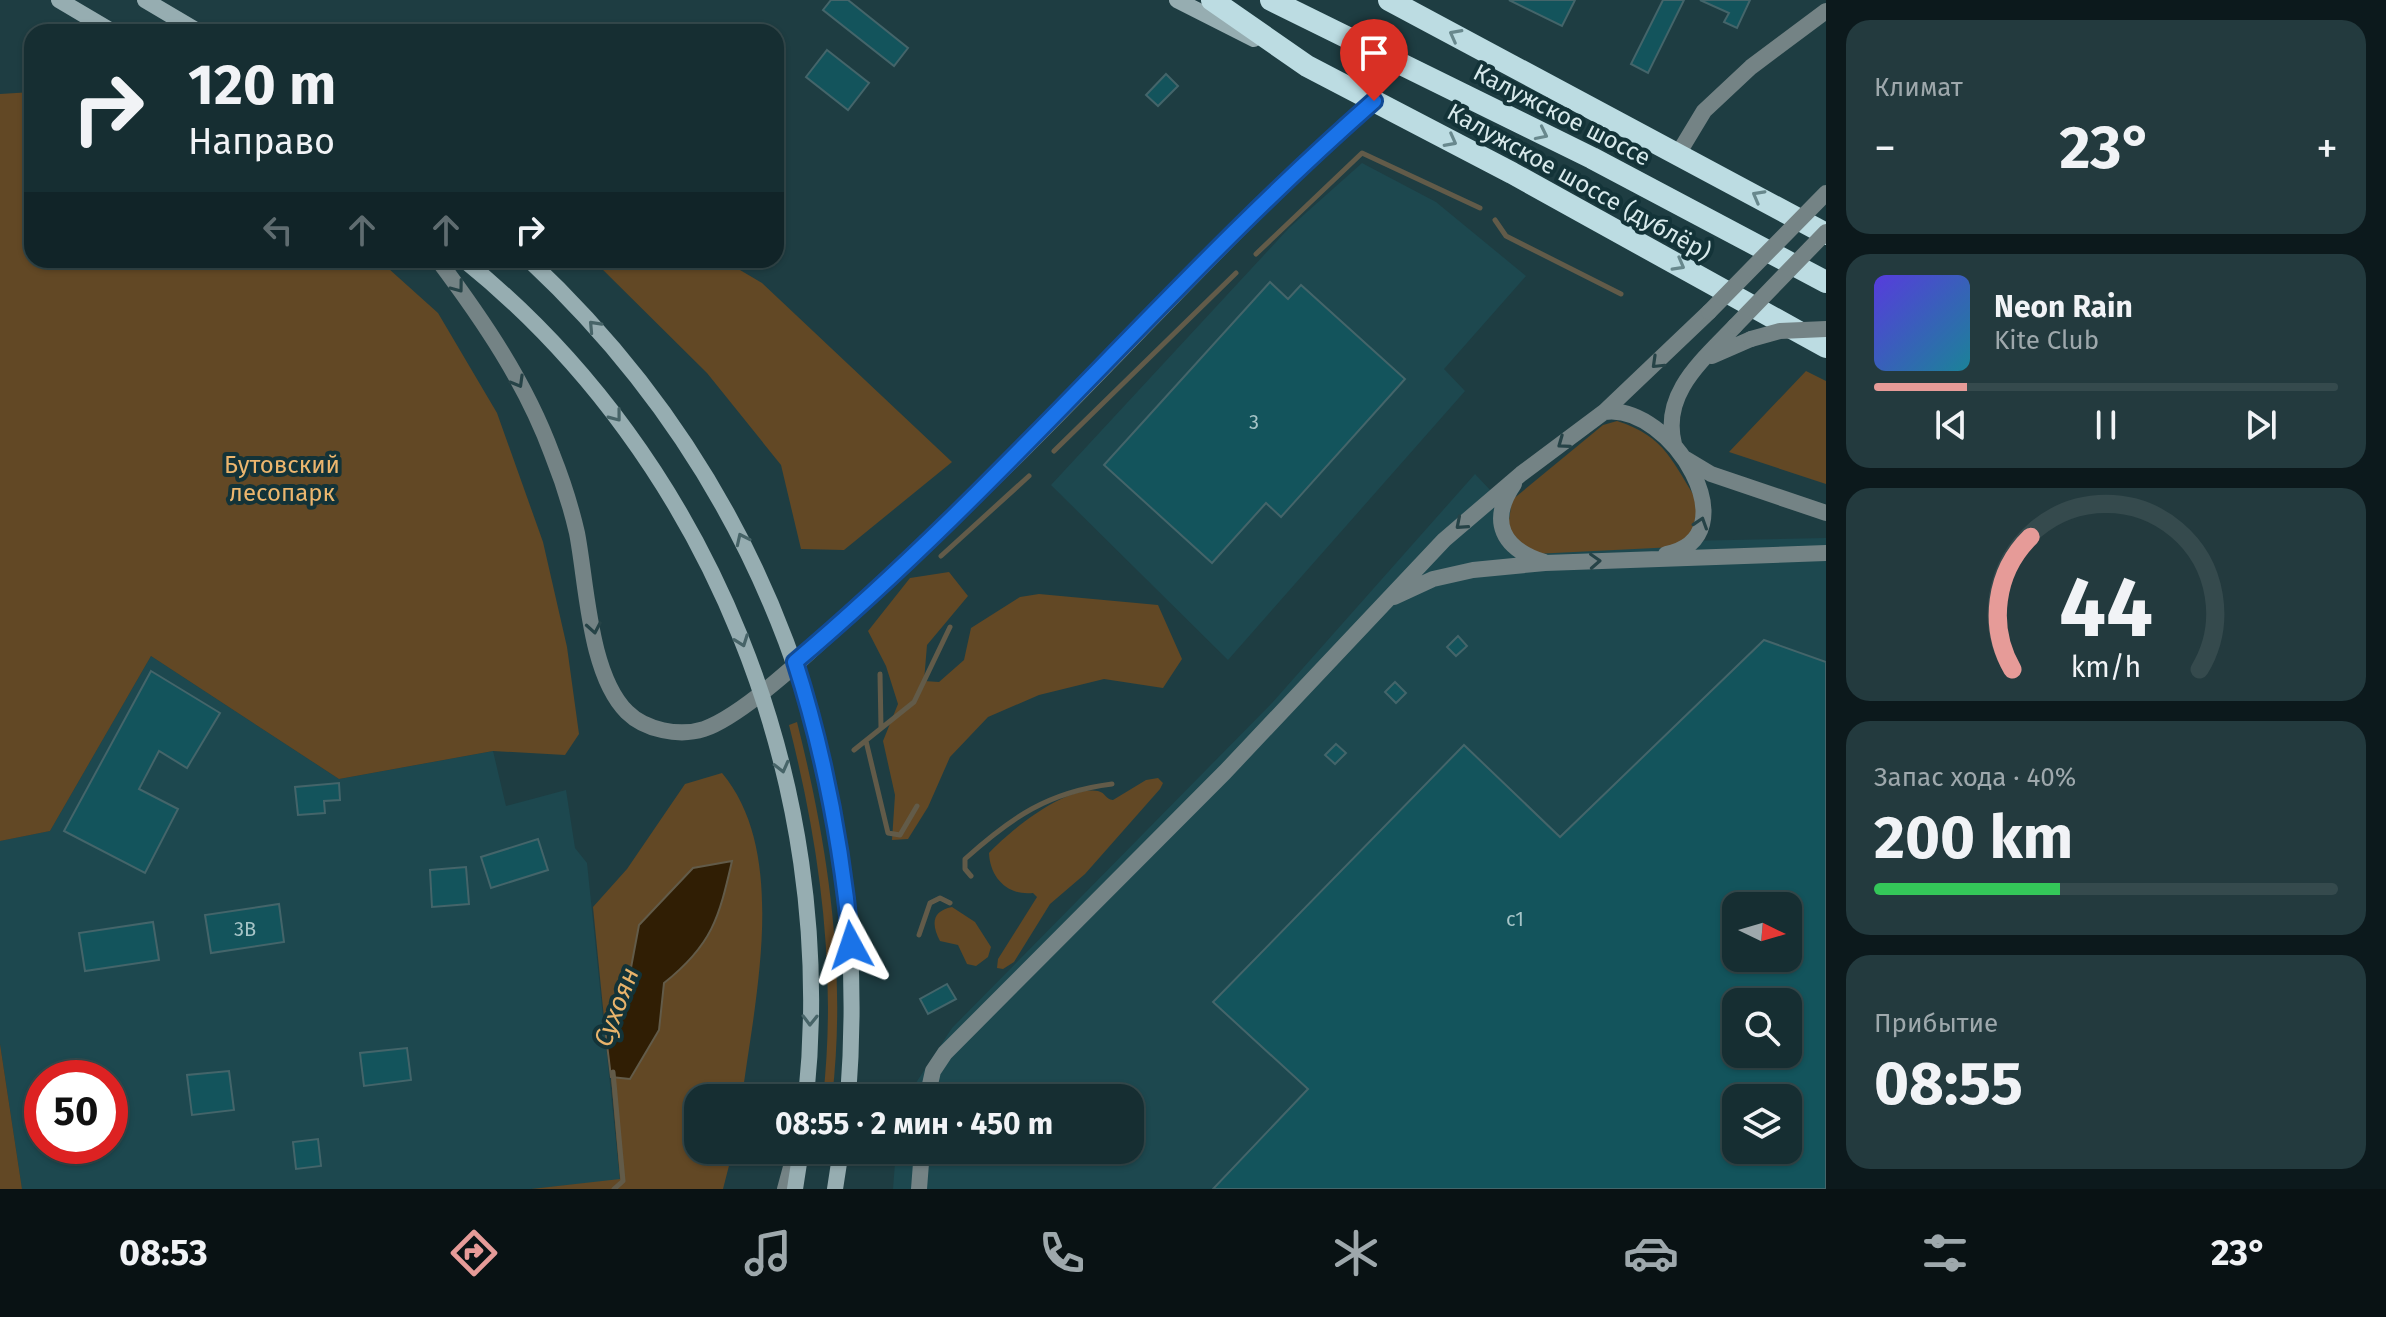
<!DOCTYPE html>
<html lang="ru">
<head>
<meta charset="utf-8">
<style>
	:root { --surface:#162e32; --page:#233a3e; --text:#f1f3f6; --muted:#9ea8ac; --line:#354a4d; --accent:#e69b98 }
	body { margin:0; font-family:"Fira Sans",sans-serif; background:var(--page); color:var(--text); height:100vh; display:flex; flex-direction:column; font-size:30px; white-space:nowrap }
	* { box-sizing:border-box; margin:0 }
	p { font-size:26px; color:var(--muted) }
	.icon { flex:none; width:44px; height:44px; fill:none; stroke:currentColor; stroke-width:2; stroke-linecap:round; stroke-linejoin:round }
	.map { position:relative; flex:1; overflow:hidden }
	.details { display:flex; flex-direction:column; gap:20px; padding:20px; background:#0c191c; width:560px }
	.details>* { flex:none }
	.banner { position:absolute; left:24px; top:24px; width:760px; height:244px; border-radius:24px; box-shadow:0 2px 6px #0004,0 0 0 2px var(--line); background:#162e32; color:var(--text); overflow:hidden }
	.needle { width:52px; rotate:95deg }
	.fabs { position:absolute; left:1722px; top:892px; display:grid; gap:16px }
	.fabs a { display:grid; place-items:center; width:80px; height:80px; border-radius:16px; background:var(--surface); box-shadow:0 2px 6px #0004,0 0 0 2px var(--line); font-size:40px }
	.speed { position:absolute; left:24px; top:1060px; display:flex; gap:16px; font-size:40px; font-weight:700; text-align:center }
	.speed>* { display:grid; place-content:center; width:104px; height:104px; border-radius:50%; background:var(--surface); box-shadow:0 2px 6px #0004,0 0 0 2px var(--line); line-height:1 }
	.speed .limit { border:12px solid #d22; background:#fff; color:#111 }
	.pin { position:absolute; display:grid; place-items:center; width:68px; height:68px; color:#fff; margin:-82px -34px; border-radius:50% 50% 50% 0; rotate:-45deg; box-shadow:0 0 8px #0007 }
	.pin .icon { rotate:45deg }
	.me { position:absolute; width:88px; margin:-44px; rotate:355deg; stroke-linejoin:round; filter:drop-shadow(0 0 6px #0008) }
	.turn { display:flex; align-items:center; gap:28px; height:168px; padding:0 32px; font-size:36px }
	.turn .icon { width:104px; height:104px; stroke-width:2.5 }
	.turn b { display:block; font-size:56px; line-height:68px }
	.lanes { display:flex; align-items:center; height:76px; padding:0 32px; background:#0003; justify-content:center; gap:40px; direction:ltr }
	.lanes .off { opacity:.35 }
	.big { font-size:60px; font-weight:700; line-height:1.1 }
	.details .card { flex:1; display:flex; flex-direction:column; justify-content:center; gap:12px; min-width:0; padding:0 28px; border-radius:24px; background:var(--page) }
	.details .dial { align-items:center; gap:0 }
	.dial svg { height:208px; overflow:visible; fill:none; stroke:var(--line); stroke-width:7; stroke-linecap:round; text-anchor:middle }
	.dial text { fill:var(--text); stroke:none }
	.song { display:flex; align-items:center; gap:24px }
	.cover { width:96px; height:96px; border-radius:12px; background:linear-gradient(135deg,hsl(250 70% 55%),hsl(190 70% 35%)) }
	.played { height:8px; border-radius:4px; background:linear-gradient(90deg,var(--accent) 20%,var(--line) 20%) }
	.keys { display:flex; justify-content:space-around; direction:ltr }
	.heat { display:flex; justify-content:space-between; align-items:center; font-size:44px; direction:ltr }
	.charge { height:12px; border-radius:6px; background:linear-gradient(90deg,#34c759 40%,var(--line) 0) }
	.trip { position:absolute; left:684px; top:1084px; width:460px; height:80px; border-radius:24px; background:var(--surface); box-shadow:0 2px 6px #0004,0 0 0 2px var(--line); font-weight:700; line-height:80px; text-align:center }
	.menu { display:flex; height:128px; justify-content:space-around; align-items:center; background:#091214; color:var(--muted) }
	.menu .icon { width:56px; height:56px }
	.menu .active { color:var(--accent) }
	.menu b { font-size:36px; color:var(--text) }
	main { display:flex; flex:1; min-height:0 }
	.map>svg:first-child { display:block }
</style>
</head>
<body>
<main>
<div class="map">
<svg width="1826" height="1189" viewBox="0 0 1826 1189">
	<rect width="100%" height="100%" fill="#1e3d42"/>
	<!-- built -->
	<path fill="#1d484f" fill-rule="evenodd" d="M 1362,163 L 1436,202 L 1526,276 L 1444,369 L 1465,391 L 1228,660 L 1051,485 L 1289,228 Z
		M 1475,474 L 1541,544 L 1826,538 L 1826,1189 L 893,1189 L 896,1150 L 1130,1150 L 1130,1098 L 906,1098 L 952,1028 L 1272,703 ZM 1736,906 L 1788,906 L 1788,958 L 1736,958 ZM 1736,1002 L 1788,1002 L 1788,1054 L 1736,1054 ZM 1736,1098 L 1788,1098 L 1788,1150 L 1736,1150 Z
		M 151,656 L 339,779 L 493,751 L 506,806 L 566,790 L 575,848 L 587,863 L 620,1180 L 531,1189 L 22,1189 L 0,1044 L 0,841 L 50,831 ZM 42,1078 L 110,1078 L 110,1146 L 42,1146 Z"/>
	<!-- green -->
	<path fill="#624825" d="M 32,92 L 32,260 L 379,260 L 438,313 L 497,413 L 543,542 L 567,647 L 579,734 L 565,755 L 493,751 L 339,779 L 151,656 L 50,831 L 0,841 L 0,94 Z
		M 593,260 L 723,260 L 762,283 L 952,462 L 844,550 L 801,549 L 781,465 L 707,373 Z
		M 1806,371 L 1826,381 L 1826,484 L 1729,452 Z
		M 1617,421 C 1667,437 1672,463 1699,503 L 1691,536 L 1675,547 L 1534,554 L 1521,547 L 1508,527 L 1512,500 L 1603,425 Z
		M 949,572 L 968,596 L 927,645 L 924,681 L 939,682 L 964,660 L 971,628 L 1020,597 L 1039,594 L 1158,605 L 1182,659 L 1163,688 L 1104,679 L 1039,695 L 988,717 L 950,757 L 928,807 L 908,839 L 892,840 L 895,795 L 883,741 L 898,704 L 886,666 L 868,631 L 910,578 Z
		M 797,722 C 828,845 847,971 832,1098 L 823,1098 C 837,972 820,847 789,725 Z
		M 722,773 C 790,854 754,1002 742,1098 L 698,1098 L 698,1150 L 733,1150 L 723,1189 L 531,1189 L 620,1179 L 611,1077 L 630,1078 L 659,1030 L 664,983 C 710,947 720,916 732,862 L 639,925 L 624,1005 L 605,1028 L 593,907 L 627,869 L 685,784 Z
		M 1158,778 L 1163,783 L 1160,789 L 1085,874 L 1050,904 L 1014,962 L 1003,969 L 997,968 L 998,959 L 1037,897 L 1033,893 C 1008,896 990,878 989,853 C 1009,831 1066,785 1098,791 C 1106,793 1105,799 1113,800 L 1146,780 Z
		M 952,907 L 975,922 L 991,947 L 988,957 L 976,966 L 967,964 L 958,945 L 940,941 C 931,924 932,911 952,907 Z
		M 0,1044 L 22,1189 L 0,1189 Z"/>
	<!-- water -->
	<path fill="#301e04" stroke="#625b49" stroke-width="2" d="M 732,861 C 719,918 712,945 664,983 L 659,1030 L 630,1079 L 611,1077 L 605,1028 L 624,1005 L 639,925 L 693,868 Z"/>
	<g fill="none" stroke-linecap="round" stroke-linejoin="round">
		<!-- stream -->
		<path stroke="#625b49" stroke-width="5" d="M 1495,220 L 1506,236 L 1621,294
			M 1256,254 L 1362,153 L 1480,208
			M 1054,451 L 1236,273
			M 941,556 L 1029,476
			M 880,674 L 881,728
			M 866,741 L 888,833 L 900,835 L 917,806
			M 854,750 L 914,702 L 950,627
			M 971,876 L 965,869 L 965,859 C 1012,817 1048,792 1112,784
			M 919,935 L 930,903 L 940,898 L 950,903
			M 613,1072 L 623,1181 L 614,1189"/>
	</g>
	<!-- building -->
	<path fill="#13545c" stroke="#44656a" stroke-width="2" fill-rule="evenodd" d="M 831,0 L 848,0 L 908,48 L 894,66 L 823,10 Z
		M 1509,0 L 1575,0 L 1562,26 Z
		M 1663,0 L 1684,0 L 1648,73 L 1631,64 Z
		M 1700,0 L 1750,0 L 1737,28 L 1724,22 L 1729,13 Z
		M 827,50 L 869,83 L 848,110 L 806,77 Z
		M 1166,74 L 1178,86 L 1158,106 L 1146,95 Z
		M 1270,282 L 1288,299 L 1301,285 L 1405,379 L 1281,517 L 1266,503 L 1212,563 L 1104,465 Z
		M 1458,636 L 1467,646 L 1456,656 L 1447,647 Z
		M 1764,640 L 1826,662 L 1826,1189 L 1213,1189 L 1308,1089 L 1213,1002 L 1464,745 L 1560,837 ZM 1736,906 L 1788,906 L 1788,958 L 1736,958 ZM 1736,1002 L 1788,1002 L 1788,1054 L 1736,1054 ZM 1736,1098 L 1788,1098 L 1788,1150 L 1736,1150 Z
		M 151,671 L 220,713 L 187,768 L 159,751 L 139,789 L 178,809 L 145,873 L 64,831 Z
		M 1395,682 L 1406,693 L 1396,703 L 1385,692 Z
		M 1336,744 L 1346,753 L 1335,764 L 1325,755 Z
		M 339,783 L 340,800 L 324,801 L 325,813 L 298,815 L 295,787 Z
		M 538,839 L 548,870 L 491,888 L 481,857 Z
		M 466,867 L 469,904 L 432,907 L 430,870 Z
		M 279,904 L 284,942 L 211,953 L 205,915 Z
		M 153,922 L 159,960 L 85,971 L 79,933 Z
		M 947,984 L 956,999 L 928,1014 L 920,999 Z
		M 407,1048 L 411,1080 L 364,1086 L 360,1053 Z
		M 229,1071 L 234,1110 L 192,1115 L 187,1075 Z
		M 318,1139 L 321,1166 L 296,1169 L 293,1142 Z"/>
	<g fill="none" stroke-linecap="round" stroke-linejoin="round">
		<!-- minor -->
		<path stroke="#748385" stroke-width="16" d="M 1678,154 L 1704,111 L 1751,67 L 1826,11
			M 438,260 C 483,320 526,383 552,454 C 562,479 571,507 577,533 C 587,585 589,674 627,712 C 645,730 679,737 704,729 C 751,713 841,623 879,586 C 926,542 975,498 1021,452 C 1139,335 1250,211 1374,101
			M 1712,356 L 1751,339
			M 1604,412 C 1672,402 1752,538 1666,554
			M 1674,444 C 1661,393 1703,360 1735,326
			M 1686,459 L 1711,474 L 1826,513
			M 1514,484 C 1488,522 1503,549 1544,562
			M 1394,597 L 1433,579 L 1473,570 L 1545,563 L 1826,553
			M 927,1098 L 933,1071 L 945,1053 L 1225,772 L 1444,540 L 1521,474 L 1604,412 L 1709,312
			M 785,1189 L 795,1152
			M 919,1189 L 922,1150"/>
		<!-- secondary -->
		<path stroke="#96adb1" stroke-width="16" d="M 59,0 L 113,32
			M 145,0 L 199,32
			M 1177,0 L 1254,39
			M 464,260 C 711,459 839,784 806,1098
			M 529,260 C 764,480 873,778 848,1098
			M 795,1189 L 801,1150
			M 835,1189 L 841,1150"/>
		<!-- trunk -->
		<path stroke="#bcdce2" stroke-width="22" d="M 1212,0 L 1307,66 L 1512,173 L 1826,347
			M 1271,0 L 1592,158 L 1826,282
			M 1389,0 L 1826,234"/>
		<!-- minor-bridge -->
		<path stroke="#748385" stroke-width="16" d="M 1709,312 L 1826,193
			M 1735,326 L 1826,232
			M 1751,339 L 1780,331 L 1826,329"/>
	</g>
	<!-- one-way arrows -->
	<defs><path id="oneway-chevron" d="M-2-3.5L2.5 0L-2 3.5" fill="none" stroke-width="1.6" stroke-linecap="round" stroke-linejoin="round" transform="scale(2)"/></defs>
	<g stroke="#68888d">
		<use href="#oneway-chevron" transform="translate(1455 35) rotate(-152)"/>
		<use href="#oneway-chevron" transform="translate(1542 134) rotate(26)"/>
		<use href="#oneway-chevron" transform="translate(1451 141) rotate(28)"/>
		<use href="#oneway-chevron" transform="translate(1758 196) rotate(-151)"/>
		<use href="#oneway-chevron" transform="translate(1679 265) rotate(29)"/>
	</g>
	<g stroke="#264347">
		<use href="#oneway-chevron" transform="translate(458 287) rotate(53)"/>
		<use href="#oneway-chevron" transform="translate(1657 363) rotate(136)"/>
		<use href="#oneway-chevron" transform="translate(518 382) rotate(60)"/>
		<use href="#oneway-chevron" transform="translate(1563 443) rotate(144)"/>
		<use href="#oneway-chevron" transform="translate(1701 523) rotate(-72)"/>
		<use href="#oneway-chevron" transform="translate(1461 524) rotate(139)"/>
		<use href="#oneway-chevron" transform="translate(1595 561) rotate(-3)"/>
		<use href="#oneway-chevron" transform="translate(594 628) rotate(80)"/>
	</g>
	<g stroke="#476468">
		<use href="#oneway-chevron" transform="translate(594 326) rotate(-133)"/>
		<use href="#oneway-chevron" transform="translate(616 416) rotate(52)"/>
		<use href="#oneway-chevron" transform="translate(742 539) rotate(-115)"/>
		<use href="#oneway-chevron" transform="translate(742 641) rotate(70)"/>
		<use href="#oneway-chevron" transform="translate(782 767) rotate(76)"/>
		<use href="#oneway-chevron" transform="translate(810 1020) rotate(91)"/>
	</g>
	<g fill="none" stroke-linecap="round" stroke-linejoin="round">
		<defs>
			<path id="route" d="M 851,945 C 842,848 825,755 795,662 C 1001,488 1172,278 1374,101"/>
		</defs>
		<!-- route casing -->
		<use href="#route" stroke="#114b97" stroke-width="20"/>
		<!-- route -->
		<use href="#route" stroke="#1a73e8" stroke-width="14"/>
	</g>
	<g text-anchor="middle" stroke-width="8" stroke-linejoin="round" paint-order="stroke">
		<!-- number labels -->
		<g font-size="20" fill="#a6c4c7">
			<text x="1254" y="429">3</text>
			<text x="1515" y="926">с1</text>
			<text x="245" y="936">3В</text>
		</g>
		<!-- street labels -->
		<g font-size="24" fill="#d7e9eb" stroke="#133338">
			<text transform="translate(1562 115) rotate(27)" y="8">Калужское шоссе</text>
			<text transform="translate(1579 182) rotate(29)" y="8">Калужское шоссе (дублёр)</text>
		</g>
		<!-- park labels -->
		<g font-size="24" fill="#ecb66e" stroke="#133338">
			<text x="282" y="473">Бутовский<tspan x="282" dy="28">лесопарк</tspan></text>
		</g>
		<!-- water labels -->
		<g font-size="26" font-style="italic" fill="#e8b36b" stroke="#133338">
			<text transform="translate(616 1007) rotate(-69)" y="9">Сухоян</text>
		</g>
	</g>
</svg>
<div class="fabs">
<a><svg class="needle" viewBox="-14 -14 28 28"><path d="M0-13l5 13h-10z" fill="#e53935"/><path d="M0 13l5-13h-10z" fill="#9ea8ac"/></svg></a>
<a><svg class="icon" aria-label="search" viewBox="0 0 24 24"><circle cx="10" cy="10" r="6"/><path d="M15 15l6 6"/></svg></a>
<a><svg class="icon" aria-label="layers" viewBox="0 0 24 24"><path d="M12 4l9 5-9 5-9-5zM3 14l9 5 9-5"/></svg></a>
</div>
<div class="speed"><div class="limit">50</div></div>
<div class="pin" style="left:1374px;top:101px;background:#d93025"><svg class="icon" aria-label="arrive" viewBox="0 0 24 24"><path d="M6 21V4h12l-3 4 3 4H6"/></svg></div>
<svg class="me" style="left:851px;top:945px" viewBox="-20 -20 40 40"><path d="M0-17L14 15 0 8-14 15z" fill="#1a73e8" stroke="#fff" stroke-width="4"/></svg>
<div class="trip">08:55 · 2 мин · 450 m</div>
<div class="banner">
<div class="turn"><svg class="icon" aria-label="right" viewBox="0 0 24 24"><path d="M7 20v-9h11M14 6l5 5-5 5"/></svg><div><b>120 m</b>Направо</div></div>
<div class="lanes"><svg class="icon off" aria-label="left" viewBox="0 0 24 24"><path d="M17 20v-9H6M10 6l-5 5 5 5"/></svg><svg class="icon off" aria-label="ahead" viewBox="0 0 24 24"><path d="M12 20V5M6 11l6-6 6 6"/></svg><svg class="icon off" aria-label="ahead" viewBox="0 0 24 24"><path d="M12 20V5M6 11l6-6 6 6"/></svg><svg class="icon" aria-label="right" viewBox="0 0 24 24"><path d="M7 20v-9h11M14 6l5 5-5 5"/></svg></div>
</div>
</div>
<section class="details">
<div class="card"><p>Климат</p>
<div class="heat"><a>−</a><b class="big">23°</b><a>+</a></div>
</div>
<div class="card">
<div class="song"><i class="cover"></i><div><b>Neon Rain</b><p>Kite Club</p></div></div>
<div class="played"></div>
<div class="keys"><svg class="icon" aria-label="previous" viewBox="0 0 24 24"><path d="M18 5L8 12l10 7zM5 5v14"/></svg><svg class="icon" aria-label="pause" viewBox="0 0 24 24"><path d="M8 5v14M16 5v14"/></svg><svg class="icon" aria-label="next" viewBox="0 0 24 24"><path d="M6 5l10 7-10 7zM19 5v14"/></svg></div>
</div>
<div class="card dial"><svg viewBox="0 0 100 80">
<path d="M14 69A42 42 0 1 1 86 69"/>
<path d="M14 69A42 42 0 0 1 21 18" stroke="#e69b98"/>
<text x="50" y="56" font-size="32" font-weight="700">44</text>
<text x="50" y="72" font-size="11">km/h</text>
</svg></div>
<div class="card"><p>Запас хода · 40%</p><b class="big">200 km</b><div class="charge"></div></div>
<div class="card"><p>Прибытие</p><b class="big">08:55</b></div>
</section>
</main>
<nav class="menu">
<b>08:53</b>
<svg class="icon active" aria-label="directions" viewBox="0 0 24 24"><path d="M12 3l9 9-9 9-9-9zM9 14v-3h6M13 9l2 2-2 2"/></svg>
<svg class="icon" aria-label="music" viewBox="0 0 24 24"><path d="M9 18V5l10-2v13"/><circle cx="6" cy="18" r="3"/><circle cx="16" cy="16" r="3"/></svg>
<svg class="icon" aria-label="phone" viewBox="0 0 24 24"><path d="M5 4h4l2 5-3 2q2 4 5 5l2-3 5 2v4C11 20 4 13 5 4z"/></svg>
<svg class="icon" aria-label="climate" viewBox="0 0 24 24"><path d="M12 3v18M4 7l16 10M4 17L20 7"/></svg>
<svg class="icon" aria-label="car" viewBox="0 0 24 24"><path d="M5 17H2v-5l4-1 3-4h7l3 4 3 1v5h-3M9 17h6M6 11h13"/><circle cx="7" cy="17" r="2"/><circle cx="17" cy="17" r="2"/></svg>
<svg class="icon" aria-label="filters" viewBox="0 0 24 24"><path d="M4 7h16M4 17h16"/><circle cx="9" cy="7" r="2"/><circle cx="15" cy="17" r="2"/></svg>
<b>23°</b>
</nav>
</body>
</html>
